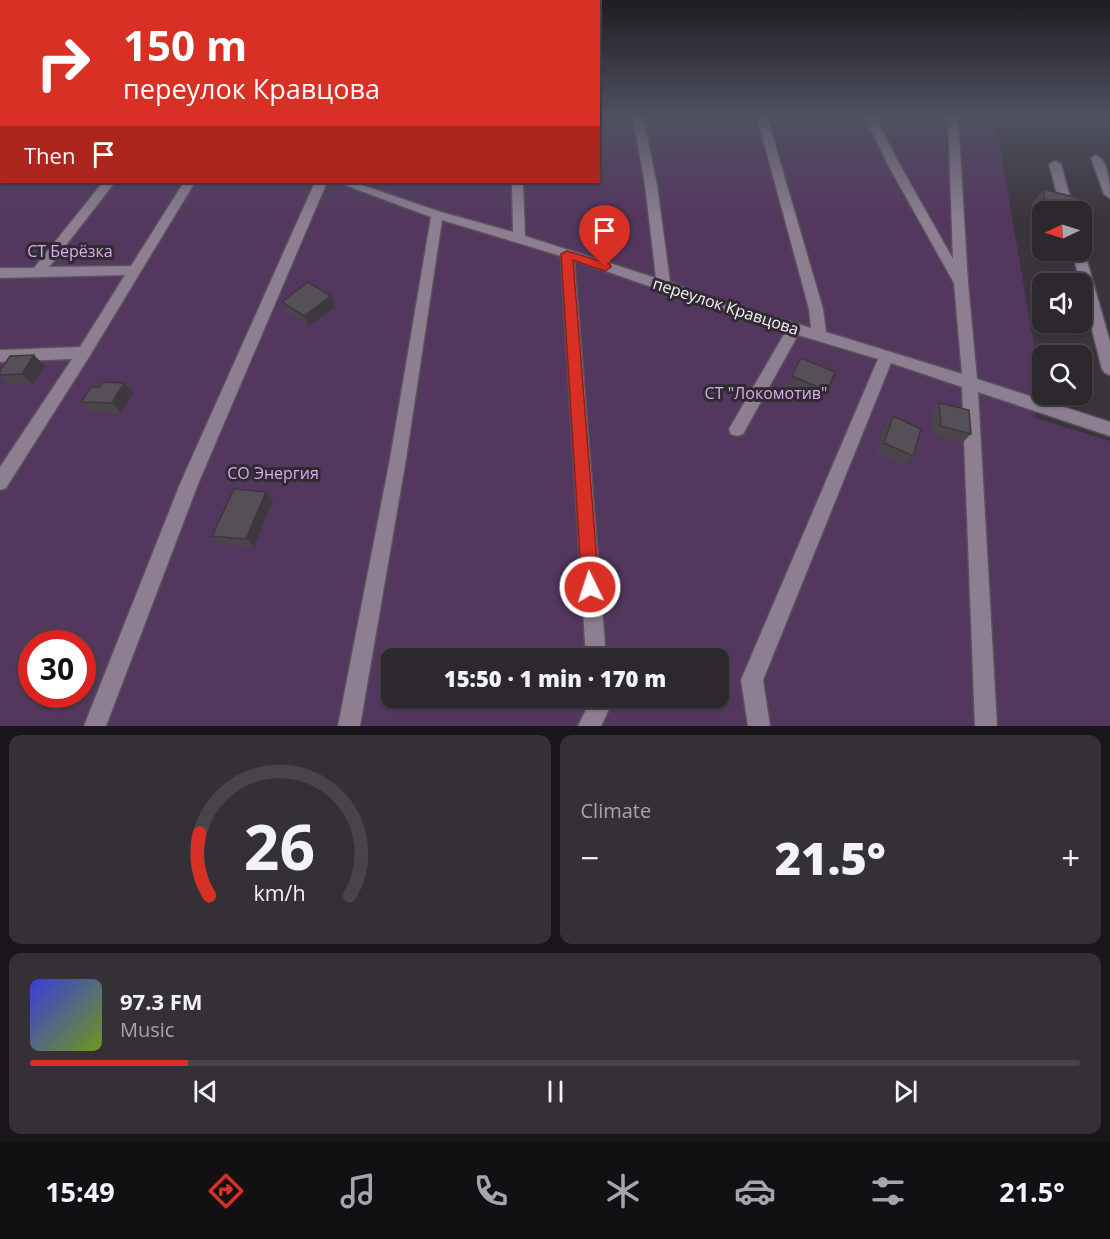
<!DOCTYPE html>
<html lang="en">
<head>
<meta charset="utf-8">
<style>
	:root { --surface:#2c282d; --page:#343035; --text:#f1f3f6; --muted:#a6a6aa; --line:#484449; --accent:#d93025 }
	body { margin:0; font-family:"Open Sans",sans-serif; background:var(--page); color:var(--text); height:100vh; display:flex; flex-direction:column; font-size:22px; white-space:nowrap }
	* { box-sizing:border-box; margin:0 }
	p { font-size:20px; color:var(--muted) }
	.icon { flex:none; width:33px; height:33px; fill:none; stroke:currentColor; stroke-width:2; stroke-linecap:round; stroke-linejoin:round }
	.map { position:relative; height:726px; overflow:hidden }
	.drawer { display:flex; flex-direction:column; gap:9px; padding:9px; background:#181619; flex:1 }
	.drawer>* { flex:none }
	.banner { position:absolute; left:0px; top:0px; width:600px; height:183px; box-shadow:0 2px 4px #0004,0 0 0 2px var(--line); background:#d93025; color:#fff; overflow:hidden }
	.needle { width:39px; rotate:266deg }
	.controls { position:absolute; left:1032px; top:201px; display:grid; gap:12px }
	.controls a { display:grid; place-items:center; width:60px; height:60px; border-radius:12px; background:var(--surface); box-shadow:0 2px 4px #0004,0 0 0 2px var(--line); font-size:30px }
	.speed { position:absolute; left:18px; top:630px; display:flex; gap:12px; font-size:30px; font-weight:700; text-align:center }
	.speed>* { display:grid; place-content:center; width:78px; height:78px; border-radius:50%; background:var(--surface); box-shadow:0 2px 4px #0004,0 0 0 2px var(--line); line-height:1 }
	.speed .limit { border:9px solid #d22; background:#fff; color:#111 }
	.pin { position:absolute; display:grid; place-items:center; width:51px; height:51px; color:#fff; margin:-62px -26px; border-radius:50% 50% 50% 0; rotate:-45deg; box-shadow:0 0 6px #0007 }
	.pin .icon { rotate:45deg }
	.me { position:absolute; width:66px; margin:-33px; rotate:356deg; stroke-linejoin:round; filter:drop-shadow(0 0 4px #0008) }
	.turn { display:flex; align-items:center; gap:21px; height:126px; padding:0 24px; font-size:27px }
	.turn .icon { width:78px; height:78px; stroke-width:2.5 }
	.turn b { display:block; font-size:42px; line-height:51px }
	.then { display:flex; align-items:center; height:57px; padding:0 24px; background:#0003; gap:12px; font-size:22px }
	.big { font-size:45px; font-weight:800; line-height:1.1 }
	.drawer .widget { flex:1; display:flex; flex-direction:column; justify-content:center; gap:9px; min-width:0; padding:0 21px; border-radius:12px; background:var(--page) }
	.drawer .dial { align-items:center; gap:0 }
	.dial svg { height:156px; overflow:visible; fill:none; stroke:var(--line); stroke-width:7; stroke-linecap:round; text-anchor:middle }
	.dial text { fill:var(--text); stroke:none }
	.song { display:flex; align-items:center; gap:18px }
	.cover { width:72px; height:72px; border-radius:9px; background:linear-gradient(135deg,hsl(240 70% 55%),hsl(80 70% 35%)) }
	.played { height:6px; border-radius:3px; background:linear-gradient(90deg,var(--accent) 15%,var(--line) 15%) }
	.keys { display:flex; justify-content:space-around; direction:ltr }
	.heat { display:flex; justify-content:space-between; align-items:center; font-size:33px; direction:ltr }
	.drawer .tiles { flex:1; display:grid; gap:9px; grid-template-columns:1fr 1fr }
	.widget:last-child { grid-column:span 2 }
	.trip { position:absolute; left:381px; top:648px; width:348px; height:60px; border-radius:12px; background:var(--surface); box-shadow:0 2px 4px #0004,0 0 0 2px var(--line); font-weight:800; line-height:60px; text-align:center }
	.dock { display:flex; height:96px; justify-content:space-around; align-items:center; background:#121012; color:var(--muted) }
	.dock .icon { width:42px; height:42px }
	.dock .on { color:var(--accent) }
	.dock b { font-size:27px; color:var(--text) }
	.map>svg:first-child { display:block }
</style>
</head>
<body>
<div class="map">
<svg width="1110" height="726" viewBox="0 0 1110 726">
	<rect width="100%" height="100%" fill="#3a353c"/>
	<!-- green -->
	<path fill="#54375e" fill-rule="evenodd" d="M 0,117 L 2,182 L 598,182 L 599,117 L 995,117 L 1040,381 L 1035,418 L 1110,441 L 1110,726 L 0,726 ZM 32,644 L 82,644 L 82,694 L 32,694 ZM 392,658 L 718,658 L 718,698 L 392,698 Z"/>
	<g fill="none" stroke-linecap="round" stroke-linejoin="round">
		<defs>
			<path id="minor" d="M 633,117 L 643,117 L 657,185 L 670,282 L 716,300 L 811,328 L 809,309 L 757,117 L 767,117 L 823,309 L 826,332 L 962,374 L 954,283 L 888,165 L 865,117 L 875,117 L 900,165 L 953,259 L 948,117 L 958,117 L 968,283 L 977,379 L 1110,422 L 1110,436 L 978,392 L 997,726 L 975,726 L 962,387 L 891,363 L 763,680 L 770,726 L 748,726 L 741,680 L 878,359 L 798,335 L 743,434 L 737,436 L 731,434 L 729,429 L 786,331 L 706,306 L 574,260 L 606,658 L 586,658 L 561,256 L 442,220 L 406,459 L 360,726 L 338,726 L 390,459 L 431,217 L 337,182 L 353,182 L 441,212 L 513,232 L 512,182 L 523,182 L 525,236 L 656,278 L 645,185 Z
				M 1096,155 C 1109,161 1110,184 1110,198 L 1104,194 L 1091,158 Z
				M 0,159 L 2,159 L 0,167 Z
				M 1055,161 L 1061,164 L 1074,212 L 1062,212 L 1049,164 Z
				M 103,182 L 115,182 L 49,267 L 131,266 L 184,182 L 195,182 L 89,357 L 6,488 L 0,490 L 0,467 L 72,359 L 0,362 L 0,350 L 80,347 L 125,275 L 0,278 L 0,268 L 34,268 Z
				M 315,182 L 327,182 L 198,484 L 106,726 L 84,726 L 180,484 Z
				M 1083,247 L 1110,342 L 1110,375 L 1105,373 L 1102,369 L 1072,250 L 1082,250 Z
				M 587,698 L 609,698 L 610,707 L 601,726 L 578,726 L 588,706 Z"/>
		</defs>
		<!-- minor casing -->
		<use href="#minor" stroke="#58535a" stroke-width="3"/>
		<!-- minor -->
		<use href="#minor" fill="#8d7e92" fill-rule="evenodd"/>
	</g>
	<!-- wall -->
	<path fill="#49454b" d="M 1043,189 L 1081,212 L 1042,212 L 1042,241 L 1036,239 L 1031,205 Z
		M 282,302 L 335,307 L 309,326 L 287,312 Z
		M 801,358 L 827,391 L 821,401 L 787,386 Z
		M 45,366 L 33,384 L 9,385 L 0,377 L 0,371 Z
		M 124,383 L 133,393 L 121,413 L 92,412 L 81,402 L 100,387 Z
		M 939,403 L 971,434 L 962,443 L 932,435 L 931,413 Z
		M 893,416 L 913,456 L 904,465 L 876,452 L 885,426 Z
		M 266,492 L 273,500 L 254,547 L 221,544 L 212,536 Z"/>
	<!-- shaded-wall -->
	<path fill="#3c383d" d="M 331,296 L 335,307 L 309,326 L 304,316 Z
		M 34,355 L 45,366 L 33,384 L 22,374 Z
		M 124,383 L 133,393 L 121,413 L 112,403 Z
		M 266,492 L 273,500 L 254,547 L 246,539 Z"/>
	<!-- building -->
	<path fill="#555057" stroke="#3c383d" stroke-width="1.5" d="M 1043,189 L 1078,198 L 1081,212 L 1046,212 Z
		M 1082,215 L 1085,231 L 1082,230 Z
		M 308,282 L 331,296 L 304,316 L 282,302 Z
		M 34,355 L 22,374 L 0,375 L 0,371 L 10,356 Z
		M 801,358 L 835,372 L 827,391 L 792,376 Z
		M 102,382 L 124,383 L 112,403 L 81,402 L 91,387 L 100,387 Z
		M 939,403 L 969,410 L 971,434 L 941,426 Z
		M 893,416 L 921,429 L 913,456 L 884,443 Z
		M 234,489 L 266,492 L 246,539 L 212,536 Z"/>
	<!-- sky -->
	<linearGradient id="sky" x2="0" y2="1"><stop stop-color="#201d21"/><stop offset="0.53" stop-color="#4f5161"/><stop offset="1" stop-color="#4f5161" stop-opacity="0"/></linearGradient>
	<rect width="1110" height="219" fill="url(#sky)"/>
	<!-- route -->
	<path fill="#d93025" stroke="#8d1f18" stroke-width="1.5" d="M 567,251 L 610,264 L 611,267 L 605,271 L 573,260 L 599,587 L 597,594 L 590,596 L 584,594 L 582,587 L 561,254 Z"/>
	<g text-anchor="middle" stroke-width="6" stroke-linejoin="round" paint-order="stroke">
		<!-- park labels -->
		<g font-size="16" fill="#dae" stroke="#302b32">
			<text x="70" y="257">СТ Берёзка</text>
			<text x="766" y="399">СТ "Локомотив"</text>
			<text x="273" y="479">СО Энергия</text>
		</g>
		<!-- street labels -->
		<g font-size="16" fill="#f7f3f8" stroke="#302b32">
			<text transform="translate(726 306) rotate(18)" y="6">переулок Кравцова</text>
		</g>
	</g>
</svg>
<div class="controls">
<a><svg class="needle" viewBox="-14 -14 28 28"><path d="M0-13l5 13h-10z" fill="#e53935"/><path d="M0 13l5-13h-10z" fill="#a6a6aa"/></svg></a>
<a><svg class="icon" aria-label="sound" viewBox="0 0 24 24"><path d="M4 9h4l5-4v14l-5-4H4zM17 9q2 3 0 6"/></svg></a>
<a><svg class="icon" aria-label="search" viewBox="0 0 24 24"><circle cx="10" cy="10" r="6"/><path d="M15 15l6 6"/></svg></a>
</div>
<div class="speed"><div class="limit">30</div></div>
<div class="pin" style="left:605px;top:267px;background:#d93025"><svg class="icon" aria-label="arrive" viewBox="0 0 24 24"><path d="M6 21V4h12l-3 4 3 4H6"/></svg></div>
<svg class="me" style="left:590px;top:587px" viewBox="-20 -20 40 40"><circle r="17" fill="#d93025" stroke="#fff" stroke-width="3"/><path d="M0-11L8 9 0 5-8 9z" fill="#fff"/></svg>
<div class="trip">15:50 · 1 min · 170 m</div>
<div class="banner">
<div class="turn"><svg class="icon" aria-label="right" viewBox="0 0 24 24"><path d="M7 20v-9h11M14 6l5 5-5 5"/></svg><div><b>150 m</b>переулок Кравцова</div></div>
<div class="then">Then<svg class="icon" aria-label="arrive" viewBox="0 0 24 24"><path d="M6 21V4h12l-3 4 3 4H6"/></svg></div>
</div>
</div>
<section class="drawer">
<div class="tiles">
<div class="widget dial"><svg viewBox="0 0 100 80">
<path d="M14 69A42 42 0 1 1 86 69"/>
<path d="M14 69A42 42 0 0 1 9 37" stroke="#d93025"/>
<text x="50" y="56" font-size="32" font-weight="700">26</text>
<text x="50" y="72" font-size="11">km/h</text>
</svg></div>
<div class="widget"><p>Climate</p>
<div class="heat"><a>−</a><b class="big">21.5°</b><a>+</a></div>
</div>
<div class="widget">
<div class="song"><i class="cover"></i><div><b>97.3 FM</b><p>Music</p></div></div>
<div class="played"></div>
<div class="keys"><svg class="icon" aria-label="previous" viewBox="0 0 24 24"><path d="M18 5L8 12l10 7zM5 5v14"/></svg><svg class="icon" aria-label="pause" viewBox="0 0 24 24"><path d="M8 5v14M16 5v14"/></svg><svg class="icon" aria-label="next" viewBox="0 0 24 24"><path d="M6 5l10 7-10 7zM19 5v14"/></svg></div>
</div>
</div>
</section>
<nav class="dock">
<b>15:49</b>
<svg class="icon on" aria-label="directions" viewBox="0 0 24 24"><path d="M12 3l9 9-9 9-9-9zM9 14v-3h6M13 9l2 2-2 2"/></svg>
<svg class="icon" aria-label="music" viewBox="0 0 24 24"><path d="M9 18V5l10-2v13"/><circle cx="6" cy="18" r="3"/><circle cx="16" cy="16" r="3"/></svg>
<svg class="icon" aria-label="phone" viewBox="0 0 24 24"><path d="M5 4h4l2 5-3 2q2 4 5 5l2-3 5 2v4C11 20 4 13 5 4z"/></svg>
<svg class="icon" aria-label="climate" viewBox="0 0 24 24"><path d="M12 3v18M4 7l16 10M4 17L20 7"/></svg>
<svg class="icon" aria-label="car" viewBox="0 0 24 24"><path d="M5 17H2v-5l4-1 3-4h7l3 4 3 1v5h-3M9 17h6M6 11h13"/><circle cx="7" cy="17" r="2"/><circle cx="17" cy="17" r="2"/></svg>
<svg class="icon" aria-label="filters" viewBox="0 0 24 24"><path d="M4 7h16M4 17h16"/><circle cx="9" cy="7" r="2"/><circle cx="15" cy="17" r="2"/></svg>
<b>21.5°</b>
</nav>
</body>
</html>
